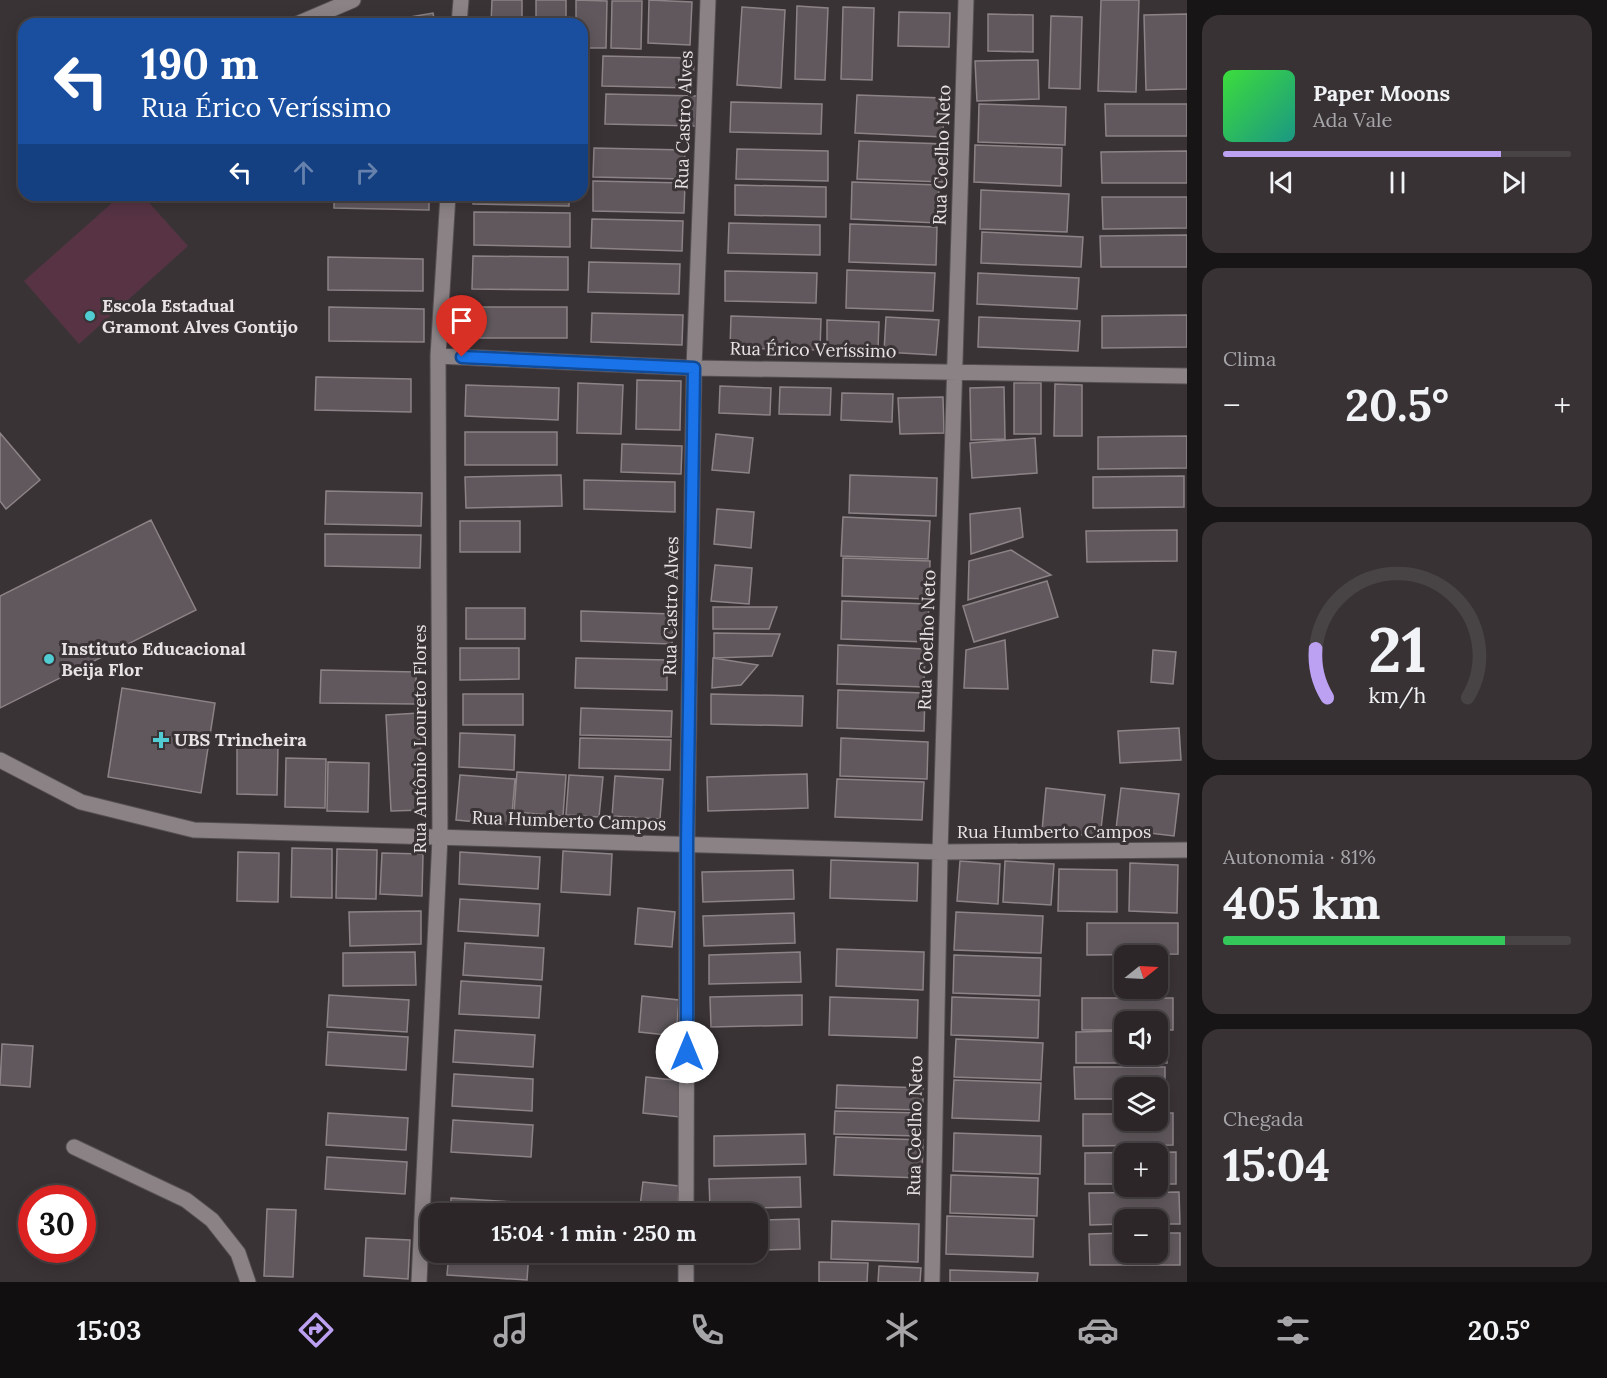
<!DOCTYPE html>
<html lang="pt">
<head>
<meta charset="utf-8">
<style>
	:root { --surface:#2c2628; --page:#383234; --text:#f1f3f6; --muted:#a6a5a8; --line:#484345; --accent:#bca0f2 }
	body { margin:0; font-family:Lora,serif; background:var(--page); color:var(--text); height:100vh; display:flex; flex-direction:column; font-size:22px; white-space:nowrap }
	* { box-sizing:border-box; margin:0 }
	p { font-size:20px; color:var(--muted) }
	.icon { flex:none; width:33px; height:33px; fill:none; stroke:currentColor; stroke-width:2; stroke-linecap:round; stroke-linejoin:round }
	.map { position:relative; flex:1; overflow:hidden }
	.sheet { display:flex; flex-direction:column; gap:15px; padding:15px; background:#181516; width:420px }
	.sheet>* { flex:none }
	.hud { position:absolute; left:18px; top:18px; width:570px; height:183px; border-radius:18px; box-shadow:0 3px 15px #0003,0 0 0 2px var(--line); background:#1a4fa0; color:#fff; overflow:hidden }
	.needle { width:39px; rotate:72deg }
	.fabs { position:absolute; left:1114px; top:945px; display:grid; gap:12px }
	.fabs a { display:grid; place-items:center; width:54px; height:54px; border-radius:12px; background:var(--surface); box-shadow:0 3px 15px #0003,0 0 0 2px var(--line); font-size:30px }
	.speed { position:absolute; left:18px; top:1185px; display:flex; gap:12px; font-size:30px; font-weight:700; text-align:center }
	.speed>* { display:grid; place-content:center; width:78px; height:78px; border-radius:50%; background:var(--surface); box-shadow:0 3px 15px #0003,0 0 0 2px var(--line); line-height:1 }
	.speed .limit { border:9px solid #d22; background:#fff; color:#111 }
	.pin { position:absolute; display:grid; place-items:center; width:51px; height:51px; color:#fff; margin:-62px -26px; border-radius:50% 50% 50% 0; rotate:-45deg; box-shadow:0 0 6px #0007 }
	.pin .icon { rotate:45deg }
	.me { position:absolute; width:66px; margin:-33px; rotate:0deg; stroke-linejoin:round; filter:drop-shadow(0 0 4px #0008) }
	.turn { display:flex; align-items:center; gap:21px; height:126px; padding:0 24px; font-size:27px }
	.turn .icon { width:78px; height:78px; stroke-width:2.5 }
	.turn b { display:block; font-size:42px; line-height:51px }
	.lanes { display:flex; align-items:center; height:57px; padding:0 24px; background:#0003; justify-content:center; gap:30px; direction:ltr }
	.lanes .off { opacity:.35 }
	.big { font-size:45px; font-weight:700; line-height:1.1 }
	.sheet .card { flex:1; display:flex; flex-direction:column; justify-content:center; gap:9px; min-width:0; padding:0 21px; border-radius:18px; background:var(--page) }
	.sheet .dial { align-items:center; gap:0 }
	.dial svg { height:156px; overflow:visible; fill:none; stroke:var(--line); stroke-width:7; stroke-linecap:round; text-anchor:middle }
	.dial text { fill:var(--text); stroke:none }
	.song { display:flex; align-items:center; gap:18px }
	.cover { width:72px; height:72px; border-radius:9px; background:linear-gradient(135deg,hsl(120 70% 55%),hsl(170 70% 35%)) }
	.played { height:6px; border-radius:3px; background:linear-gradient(90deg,var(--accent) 80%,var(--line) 80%) }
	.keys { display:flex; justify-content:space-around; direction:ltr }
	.heat { display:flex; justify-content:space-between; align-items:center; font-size:33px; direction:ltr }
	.charge { height:9px; border-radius:4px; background:linear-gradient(90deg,#34c759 81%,var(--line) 0) }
	.trip { position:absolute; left:420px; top:1203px; width:348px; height:60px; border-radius:18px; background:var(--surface); box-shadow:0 3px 15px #0003,0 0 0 2px var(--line); font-weight:700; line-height:60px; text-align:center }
	.tab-bar { display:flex; height:96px; justify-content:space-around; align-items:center; background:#120f10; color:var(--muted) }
	.tab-bar .icon { width:42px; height:42px }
	.tab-bar .selected { color:var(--accent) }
	.tab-bar b { font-size:27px; color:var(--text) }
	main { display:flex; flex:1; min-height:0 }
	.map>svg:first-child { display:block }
</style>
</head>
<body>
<main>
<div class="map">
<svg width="1187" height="1282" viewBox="0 0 1187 1282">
	<rect width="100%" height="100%" fill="#3a3336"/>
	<!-- green -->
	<path fill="#573344" d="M 121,195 L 142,195 L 188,246 L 79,344 L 24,281 Z"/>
	<!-- building -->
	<path fill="#60585c" stroke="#8c8387" stroke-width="1.5" d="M 492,0 L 522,0 L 522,24 L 491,24 Z
		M 536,0 L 566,0 L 566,24 L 536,24 Z
		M 576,0 L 607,1 L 606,48 L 582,48 L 582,24 L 576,24 Z
		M 649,0 L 692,2 L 690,45 L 648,43 Z
		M 1101,0 L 1139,0 L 1136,92 L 1098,91 Z
		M 612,1 L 642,1 L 641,49 L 611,48 Z
		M 797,6 L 828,8 L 825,80 L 795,79 Z
		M 742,7 L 785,10 L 781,88 L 737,85 Z
		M 843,7 L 874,8 L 872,80 L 841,79 Z
		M 899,12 L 950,13 L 949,47 L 898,46 Z
		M 433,13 L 435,24 L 387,24 L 387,21 Z
		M 988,14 L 1033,15 L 1033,52 L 988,51 Z
		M 1187,14 L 1187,89 L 1146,90 L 1144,15 Z
		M 1051,16 L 1082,17 L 1080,89 L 1049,88 Z
		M 603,56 L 694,58 L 693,88 L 602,86 Z
		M 1038,60 L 1039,99 L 977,101 L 975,61 Z
		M 606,94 L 697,96 L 696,126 L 605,124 Z
		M 857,95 L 944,98 L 943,137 L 855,133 Z
		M 731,102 L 822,104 L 821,134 L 730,132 Z
		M 979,104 L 1066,107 L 1065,145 L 978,142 Z
		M 1105,104 L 1187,104 L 1187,136 L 1106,136 Z
		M 859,141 L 946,144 L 944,182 L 857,179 Z
		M 975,145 L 1062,148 L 1061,186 L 974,182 Z
		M 594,148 L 685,150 L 684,179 L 593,177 Z
		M 737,149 L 828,151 L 828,181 L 736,179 Z
		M 1187,151 L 1187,183 L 1102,183 L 1101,152 Z
		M 593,181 L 685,183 L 684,213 L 593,211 Z
		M 852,182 L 939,185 L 938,223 L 851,219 Z
		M 735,185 L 826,187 L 826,217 L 735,215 Z
		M 981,190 L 1069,194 L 1067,232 L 980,229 Z
		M 334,195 L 429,195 L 429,210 L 334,208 Z
		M 473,195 L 569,195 L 569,206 L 473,204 Z
		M 1102,197 L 1187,197 L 1187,228 L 1103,229 Z
		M 474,212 L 570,213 L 570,247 L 474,245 Z
		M 592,219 L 683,221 L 682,251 L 591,248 Z
		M 729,223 L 820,225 L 820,255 L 728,253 Z
		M 850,224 L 937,227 L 936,265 L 849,262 Z
		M 982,232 L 1083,237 L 1081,267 L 981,263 Z
		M 1187,235 L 1187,267 L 1101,267 L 1100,236 Z
		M 473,256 L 568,257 L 568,290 L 472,289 Z
		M 328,257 L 423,259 L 423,291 L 328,290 Z
		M 589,262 L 680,264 L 679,294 L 588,292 Z
		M 847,270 L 935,273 L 933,311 L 846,308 Z
		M 725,271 L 817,273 L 816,303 L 725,301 Z
		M 978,273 L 1079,278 L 1077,309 L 977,304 Z
		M 329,307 L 424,309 L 424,342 L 329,341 Z
		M 473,307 L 567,307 L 567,338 L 473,338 Z
		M 592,313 L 683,315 L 682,345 L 591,342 Z
		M 1187,315 L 1187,347 L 1102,348 L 1102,316 Z
		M 731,316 L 821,319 L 820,350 L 730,348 Z
		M 886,317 L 939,320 L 936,355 L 884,352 Z
		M 979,317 L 1080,321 L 1078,351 L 978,347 Z
		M 827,320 L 879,322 L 878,349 L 827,347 Z
		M 316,377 L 411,379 L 411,412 L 315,410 Z
		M 637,380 L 681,381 L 680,430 L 636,429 Z
		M 578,383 L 623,385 L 621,434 L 577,433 Z
		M 1014,383 L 1041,383 L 1041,434 L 1014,434 Z
		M 1055,384 L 1082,385 L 1082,436 L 1054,436 Z
		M 466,385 L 559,388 L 558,420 L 465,416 Z
		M 720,386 L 771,388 L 770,415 L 719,413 Z
		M 780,387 L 831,388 L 830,415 L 779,414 Z
		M 1004,387 L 1005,439 L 971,440 L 970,388 Z
		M 842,393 L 893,394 L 892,422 L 841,420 Z
		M 943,397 L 944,433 L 900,434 L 898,398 Z
		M 465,432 L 557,432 L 557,465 L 465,465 Z
		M 0,433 L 40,480 L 6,509 L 0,501 Z
		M 716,434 L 753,438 L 749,473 L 712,470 Z
		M 1187,436 L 1187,468 L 1098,469 L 1098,437 Z
		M 1035,438 L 1037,473 L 972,478 L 970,443 Z
		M 622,444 L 682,446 L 681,474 L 621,472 Z
		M 561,475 L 562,506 L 466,508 L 465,477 Z
		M 850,475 L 937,478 L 936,516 L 849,513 Z
		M 1184,476 L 1184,507 L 1093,508 L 1093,477 Z
		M 584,480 L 675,482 L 675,512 L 584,509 Z
		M 326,491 L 422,493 L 421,526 L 325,524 Z
		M 1020,508 L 1023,537 L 971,554 L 970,514 Z
		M 717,509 L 754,512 L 751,548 L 714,544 Z
		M 843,517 L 930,521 L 928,559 L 841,556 Z
		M 151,520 L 196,610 L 0,708 L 0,596 Z
		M 460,521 L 520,521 L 520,552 L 460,552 Z
		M 1177,530 L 1177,561 L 1087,562 L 1086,531 Z
		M 325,534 L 421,535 L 420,568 L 325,566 Z
		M 1011,550 L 1051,575 L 968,600 L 969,561 Z
		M 843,558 L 930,561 L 929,599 L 842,596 Z
		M 715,565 L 752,568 L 749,604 L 711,601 Z
		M 1047,581 L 1058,617 L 974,642 L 963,606 Z
		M 842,601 L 929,604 L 927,642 L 841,639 Z
		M 713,607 L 777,607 L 769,629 L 713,629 Z
		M 466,608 L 525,608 L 525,639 L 466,639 Z
		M 581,611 L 673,614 L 672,644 L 581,641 Z
		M 714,633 L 780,634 L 772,656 L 714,658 Z
		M 1005,640 L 1008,689 L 964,688 L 966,650 Z
		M 838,645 L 925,649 L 924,687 L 837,684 Z
		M 460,648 L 519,648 L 519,679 L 460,680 Z
		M 1153,650 L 1176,652 L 1173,684 L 1151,682 Z
		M 576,658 L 667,660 L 667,690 L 575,688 Z
		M 713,658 L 758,665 L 741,685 L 712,688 Z
		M 321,670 L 416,672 L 416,704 L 320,703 Z
		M 122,688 L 215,703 L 201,793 L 108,777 Z
		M 838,690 L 925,693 L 924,731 L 837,728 Z
		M 463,694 L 523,694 L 523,725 L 463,725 Z
		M 711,694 L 803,696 L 802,726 L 711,724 Z
		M 581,708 L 672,711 L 671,737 L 580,735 Z
		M 419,713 L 423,810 L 391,811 L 386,715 Z
		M 1179,728 L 1181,760 L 1120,763 L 1118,731 Z
		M 460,733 L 515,735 L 514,770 L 459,767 Z
		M 580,738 L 671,740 L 670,770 L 579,768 Z
		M 841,738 L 928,742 L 927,779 L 840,776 Z
		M 237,745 L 278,746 L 277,795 L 237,794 Z
		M 286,758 L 326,759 L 325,808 L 285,807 Z
		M 328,762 L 369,763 L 368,812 L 327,811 Z
		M 517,772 L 566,775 L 563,816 L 514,812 Z
		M 807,774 L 808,808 L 708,811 L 707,777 Z
		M 460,775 L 515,779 L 511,825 L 456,820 Z
		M 569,775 L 603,777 L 599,817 L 566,815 Z
		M 615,776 L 663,779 L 660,819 L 612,816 Z
		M 837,779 L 924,782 L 922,820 L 835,817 Z
		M 1046,788 L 1105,795 L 1100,837 L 1042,830 Z
		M 1121,788 L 1179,794 L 1174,836 L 1116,829 Z
		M 292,848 L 332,849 L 332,898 L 291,897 Z
		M 337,849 L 377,850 L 376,899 L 336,898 Z
		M 563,851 L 612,854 L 610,895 L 561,892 Z
		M 238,852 L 279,853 L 278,902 L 237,901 Z
		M 460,852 L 540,857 L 538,889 L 459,884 Z
		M 382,853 L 423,854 L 422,896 L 380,894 Z
		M 831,860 L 918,863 L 917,901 L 830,898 Z
		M 960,861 L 1000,864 L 998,904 L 957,901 Z
		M 1005,861 L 1054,864 L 1051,905 L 1003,902 Z
		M 1130,863 L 1178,865 L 1177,913 L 1129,911 Z
		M 1059,869 L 1117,870 L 1117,912 L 1058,911 Z
		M 793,870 L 794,899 L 703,902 L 702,872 Z
		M 460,899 L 540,904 L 538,936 L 458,931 Z
		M 638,908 L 675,912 L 672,947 L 635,944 Z
		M 421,911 L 421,944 L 350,946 L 349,912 Z
		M 956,912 L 1043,916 L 1041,953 L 954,950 Z
		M 794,913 L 795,943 L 704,946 L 703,916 Z
		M 1087,923 L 1178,923 L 1178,954 L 1087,955 Z
		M 465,943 L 544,948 L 542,980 L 463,975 Z
		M 837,949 L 924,952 L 923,990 L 836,986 Z
		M 415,952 L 416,985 L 343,986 L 343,953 Z
		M 800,952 L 801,982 L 709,984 L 709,955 Z
		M 954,955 L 1041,958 L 1040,996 L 953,993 Z
		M 461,981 L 541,986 L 539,1018 L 459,1014 Z
		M 329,995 L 409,1000 L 407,1032 L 327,1027 Z
		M 802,995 L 802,1025 L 711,1027 L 710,997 Z
		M 642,996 L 679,1000 L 676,1036 L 639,1032 Z
		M 830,997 L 918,1000 L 917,1038 L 829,1035 Z
		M 952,997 L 1039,1000 L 1038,1038 L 951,1035 Z
		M 1082,998 L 1173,998 L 1173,1030 L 1158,1030 L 1158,1022 L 1125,1022 L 1125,1030 L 1082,1030 Z
		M 455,1030 L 535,1035 L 533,1067 L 453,1062 Z
		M 1125,1031 L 1125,1054 L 1158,1054 L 1158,1031 L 1167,1031 L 1167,1063 L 1076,1063 L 1076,1032 Z
		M 328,1032 L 408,1037 L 406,1070 L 326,1065 Z
		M 956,1039 L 1043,1043 L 1041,1080 L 954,1077 Z
		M 2,1044 L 33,1046 L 30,1087 L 0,1085 Z
		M 1074,1067 L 1165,1067 L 1165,1099 L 1158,1099 L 1158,1088 L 1125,1088 L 1125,1099 L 1075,1099 Z
		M 454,1074 L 533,1079 L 532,1111 L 452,1106 Z
		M 646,1077 L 683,1081 L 680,1117 L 643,1113 Z
		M 954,1080 L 1041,1083 L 1039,1121 L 952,1118 Z
		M 837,1085 L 923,1088 L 923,1110 L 836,1108 Z
		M 835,1111 L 921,1113 L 920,1136 L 834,1134 Z
		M 328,1113 L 408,1118 L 406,1150 L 326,1145 Z
		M 1158,1113 L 1173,1113 L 1173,1145 L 1083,1146 L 1083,1114 L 1125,1114 L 1125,1120 L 1158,1120 Z
		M 453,1120 L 533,1125 L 531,1157 L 451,1152 Z
		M 954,1133 L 1041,1136 L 1040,1174 L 953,1171 Z
		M 805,1134 L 806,1164 L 714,1166 L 714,1136 Z
		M 836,1137 L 923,1140 L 922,1178 L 834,1175 Z
		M 1176,1152 L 1176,1184 L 1158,1184 L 1158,1154 L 1125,1154 L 1125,1184 L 1085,1184 L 1085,1153 Z
		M 327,1157 L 407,1162 L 405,1194 L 325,1189 Z
		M 951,1175 L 1038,1178 L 1037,1216 L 950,1213 Z
		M 800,1177 L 801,1207 L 710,1209 L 709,1179 Z
		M 643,1182 L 679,1186 L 677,1214 L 639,1214 Z
		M 1179,1192 L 1180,1224 L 1158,1224 L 1158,1220 L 1125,1220 L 1125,1224 L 1090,1225 L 1089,1193 Z
		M 451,1198 L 531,1203 L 530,1214 L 450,1214 Z
		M 267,1209 L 296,1210 L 293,1277 L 264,1276 Z
		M 947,1216 L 1034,1219 L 1033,1257 L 946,1254 Z
		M 799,1219 L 800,1249 L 758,1250 L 758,1220 Z
		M 832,1221 L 919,1224 L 918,1262 L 831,1259 Z
		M 1125,1233 L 1125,1252 L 1158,1252 L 1158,1233 L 1180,1233 L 1180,1265 L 1090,1265 L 1089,1234 Z
		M 366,1238 L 410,1240 L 408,1279 L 364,1276 Z
		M 449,1252 L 529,1252 L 527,1280 L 447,1275 Z
		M 636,1252 L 673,1252 L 672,1260 L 635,1256 Z
		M 819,1262 L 868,1263 L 867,1282 L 819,1282 Z
		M 879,1266 L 921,1268 L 920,1282 L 878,1282 Z
		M 950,1270 L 1038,1273 L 1037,1282 L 950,1282 Z"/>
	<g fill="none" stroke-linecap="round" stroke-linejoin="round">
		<defs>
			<path id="minor" d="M 297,24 L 353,0
				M 459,24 L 461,0
				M 438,356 L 694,368 L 1187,376
				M 0,760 L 81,802 L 194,830 L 940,852 L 1187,850
				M 74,1147 L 186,1200 L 212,1220 L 238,1253 L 248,1282
				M 686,1214 L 687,844 L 694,368 L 708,0
				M 419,1282 L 440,837 L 438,356 L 448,195
				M 686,1282 L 686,1252
				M 932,1282 L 940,852 L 966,0"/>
		</defs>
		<!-- minor casing -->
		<use href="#minor" stroke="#554f52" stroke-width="17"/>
		<!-- minor -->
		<use href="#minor" stroke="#8a8285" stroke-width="15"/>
	</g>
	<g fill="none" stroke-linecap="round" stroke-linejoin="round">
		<defs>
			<path id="route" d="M 462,357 L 694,368 L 687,844 L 687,1052"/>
		</defs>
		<!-- route casing -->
		<use href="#route" stroke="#114b97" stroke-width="15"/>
		<!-- route -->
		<use href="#route" stroke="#1a73e8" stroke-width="10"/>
	</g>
	<!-- markers -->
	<g fill="#51ccd3" stroke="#3a3336" stroke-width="2">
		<circle cx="90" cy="316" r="6"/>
		<circle cx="49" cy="659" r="6"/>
		<path d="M158 731h6v6h6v6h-6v6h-6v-6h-6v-6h6z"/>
	</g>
	<g text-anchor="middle" stroke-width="6" stroke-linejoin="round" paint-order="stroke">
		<!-- street labels -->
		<g font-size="18" fill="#e8e3e5" stroke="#3a3336">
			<text transform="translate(684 120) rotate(-88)" y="6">Rua Castro Alves</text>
			<text transform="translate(942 155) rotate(-88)" y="6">Rua Coelho Neto</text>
			<text transform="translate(813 350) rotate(1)" y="6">Rua Érico Veríssimo</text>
			<text transform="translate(671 606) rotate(-89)" y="6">Rua Castro Alves</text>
			<text transform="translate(927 640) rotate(-88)" y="6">Rua Coelho Neto</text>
			<text transform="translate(420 739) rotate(-90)" y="6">Rua Antônio Loureto Flores</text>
			<text transform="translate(569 821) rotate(2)" y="6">Rua Humberto Campos</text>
			<text x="1054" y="838">Rua Humberto Campos</text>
			<text transform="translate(915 1126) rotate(-89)" y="6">Rua Coelho Neto</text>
		</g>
		<!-- poi labels -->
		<g font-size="18" font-weight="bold" fill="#e8e3e5" stroke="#3a3336" text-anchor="start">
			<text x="102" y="312">Escola Estadual<tspan x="102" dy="21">Gramont Alves Gontijo</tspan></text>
			<text x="61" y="655">Instituto Educacional<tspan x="61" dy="21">Beija Flor</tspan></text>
			<text x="174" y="746">UBS Trincheira</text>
		</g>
	</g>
</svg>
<div class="fabs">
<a><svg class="needle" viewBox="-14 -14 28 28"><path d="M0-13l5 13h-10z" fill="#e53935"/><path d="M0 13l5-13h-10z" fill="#a6a5a8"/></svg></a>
<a><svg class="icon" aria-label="sound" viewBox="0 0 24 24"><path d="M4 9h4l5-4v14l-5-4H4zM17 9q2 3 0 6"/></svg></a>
<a><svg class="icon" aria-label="layers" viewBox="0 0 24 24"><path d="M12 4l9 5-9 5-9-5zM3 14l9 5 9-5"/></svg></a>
<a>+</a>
<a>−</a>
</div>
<div class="speed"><div class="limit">30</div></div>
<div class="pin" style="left:462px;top:357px;background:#d93025"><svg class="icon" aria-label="arrive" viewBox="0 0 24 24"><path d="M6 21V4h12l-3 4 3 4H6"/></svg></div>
<svg class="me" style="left:687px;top:1052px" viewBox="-20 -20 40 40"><circle r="19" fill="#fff"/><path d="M0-13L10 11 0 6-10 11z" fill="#1a73e8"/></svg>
<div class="trip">15:04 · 1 min · 250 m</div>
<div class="hud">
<div class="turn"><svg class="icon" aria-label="left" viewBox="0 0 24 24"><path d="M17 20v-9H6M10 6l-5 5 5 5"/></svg><div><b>190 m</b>Rua Érico Veríssimo</div></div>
<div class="lanes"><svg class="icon" aria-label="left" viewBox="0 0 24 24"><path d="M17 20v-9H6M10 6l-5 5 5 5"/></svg><svg class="icon off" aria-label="ahead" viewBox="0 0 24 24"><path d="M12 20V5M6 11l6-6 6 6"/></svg><svg class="icon off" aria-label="right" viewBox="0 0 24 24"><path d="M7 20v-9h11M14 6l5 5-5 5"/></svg></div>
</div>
</div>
<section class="sheet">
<div class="card">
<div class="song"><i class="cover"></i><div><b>Paper Moons</b><p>Ada Vale</p></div></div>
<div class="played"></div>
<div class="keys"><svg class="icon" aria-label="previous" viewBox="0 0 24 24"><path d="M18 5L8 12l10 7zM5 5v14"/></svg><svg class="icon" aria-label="pause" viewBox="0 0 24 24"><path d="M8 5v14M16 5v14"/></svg><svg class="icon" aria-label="next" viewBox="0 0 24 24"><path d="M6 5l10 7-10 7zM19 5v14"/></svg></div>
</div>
<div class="card"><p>Clima</p>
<div class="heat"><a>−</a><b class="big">20.5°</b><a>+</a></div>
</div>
<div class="card dial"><svg viewBox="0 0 100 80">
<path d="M14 69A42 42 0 1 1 86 69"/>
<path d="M14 69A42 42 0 0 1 8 44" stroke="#bca0f2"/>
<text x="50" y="56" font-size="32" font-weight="700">21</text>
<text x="50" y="72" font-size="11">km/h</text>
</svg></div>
<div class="card"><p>Autonomia · 81%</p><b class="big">405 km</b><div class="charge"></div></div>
<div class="card"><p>Chegada</p><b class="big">15:04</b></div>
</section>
</main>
<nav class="tab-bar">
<b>15:03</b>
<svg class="icon selected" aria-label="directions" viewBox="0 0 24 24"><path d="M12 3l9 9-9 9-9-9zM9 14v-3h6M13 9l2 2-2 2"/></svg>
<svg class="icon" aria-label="music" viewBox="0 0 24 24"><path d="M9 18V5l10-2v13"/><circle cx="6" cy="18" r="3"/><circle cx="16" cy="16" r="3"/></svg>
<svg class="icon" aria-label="phone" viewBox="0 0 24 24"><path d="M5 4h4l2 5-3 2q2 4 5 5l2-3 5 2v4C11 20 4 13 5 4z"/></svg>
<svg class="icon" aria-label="climate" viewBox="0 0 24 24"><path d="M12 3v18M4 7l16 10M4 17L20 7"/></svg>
<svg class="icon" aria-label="car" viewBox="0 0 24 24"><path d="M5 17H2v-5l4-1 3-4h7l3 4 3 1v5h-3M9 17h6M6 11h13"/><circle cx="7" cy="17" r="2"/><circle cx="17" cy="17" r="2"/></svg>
<svg class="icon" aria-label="filters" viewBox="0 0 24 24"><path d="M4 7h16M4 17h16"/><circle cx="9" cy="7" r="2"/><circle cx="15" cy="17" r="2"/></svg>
<b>20.5°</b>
</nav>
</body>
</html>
